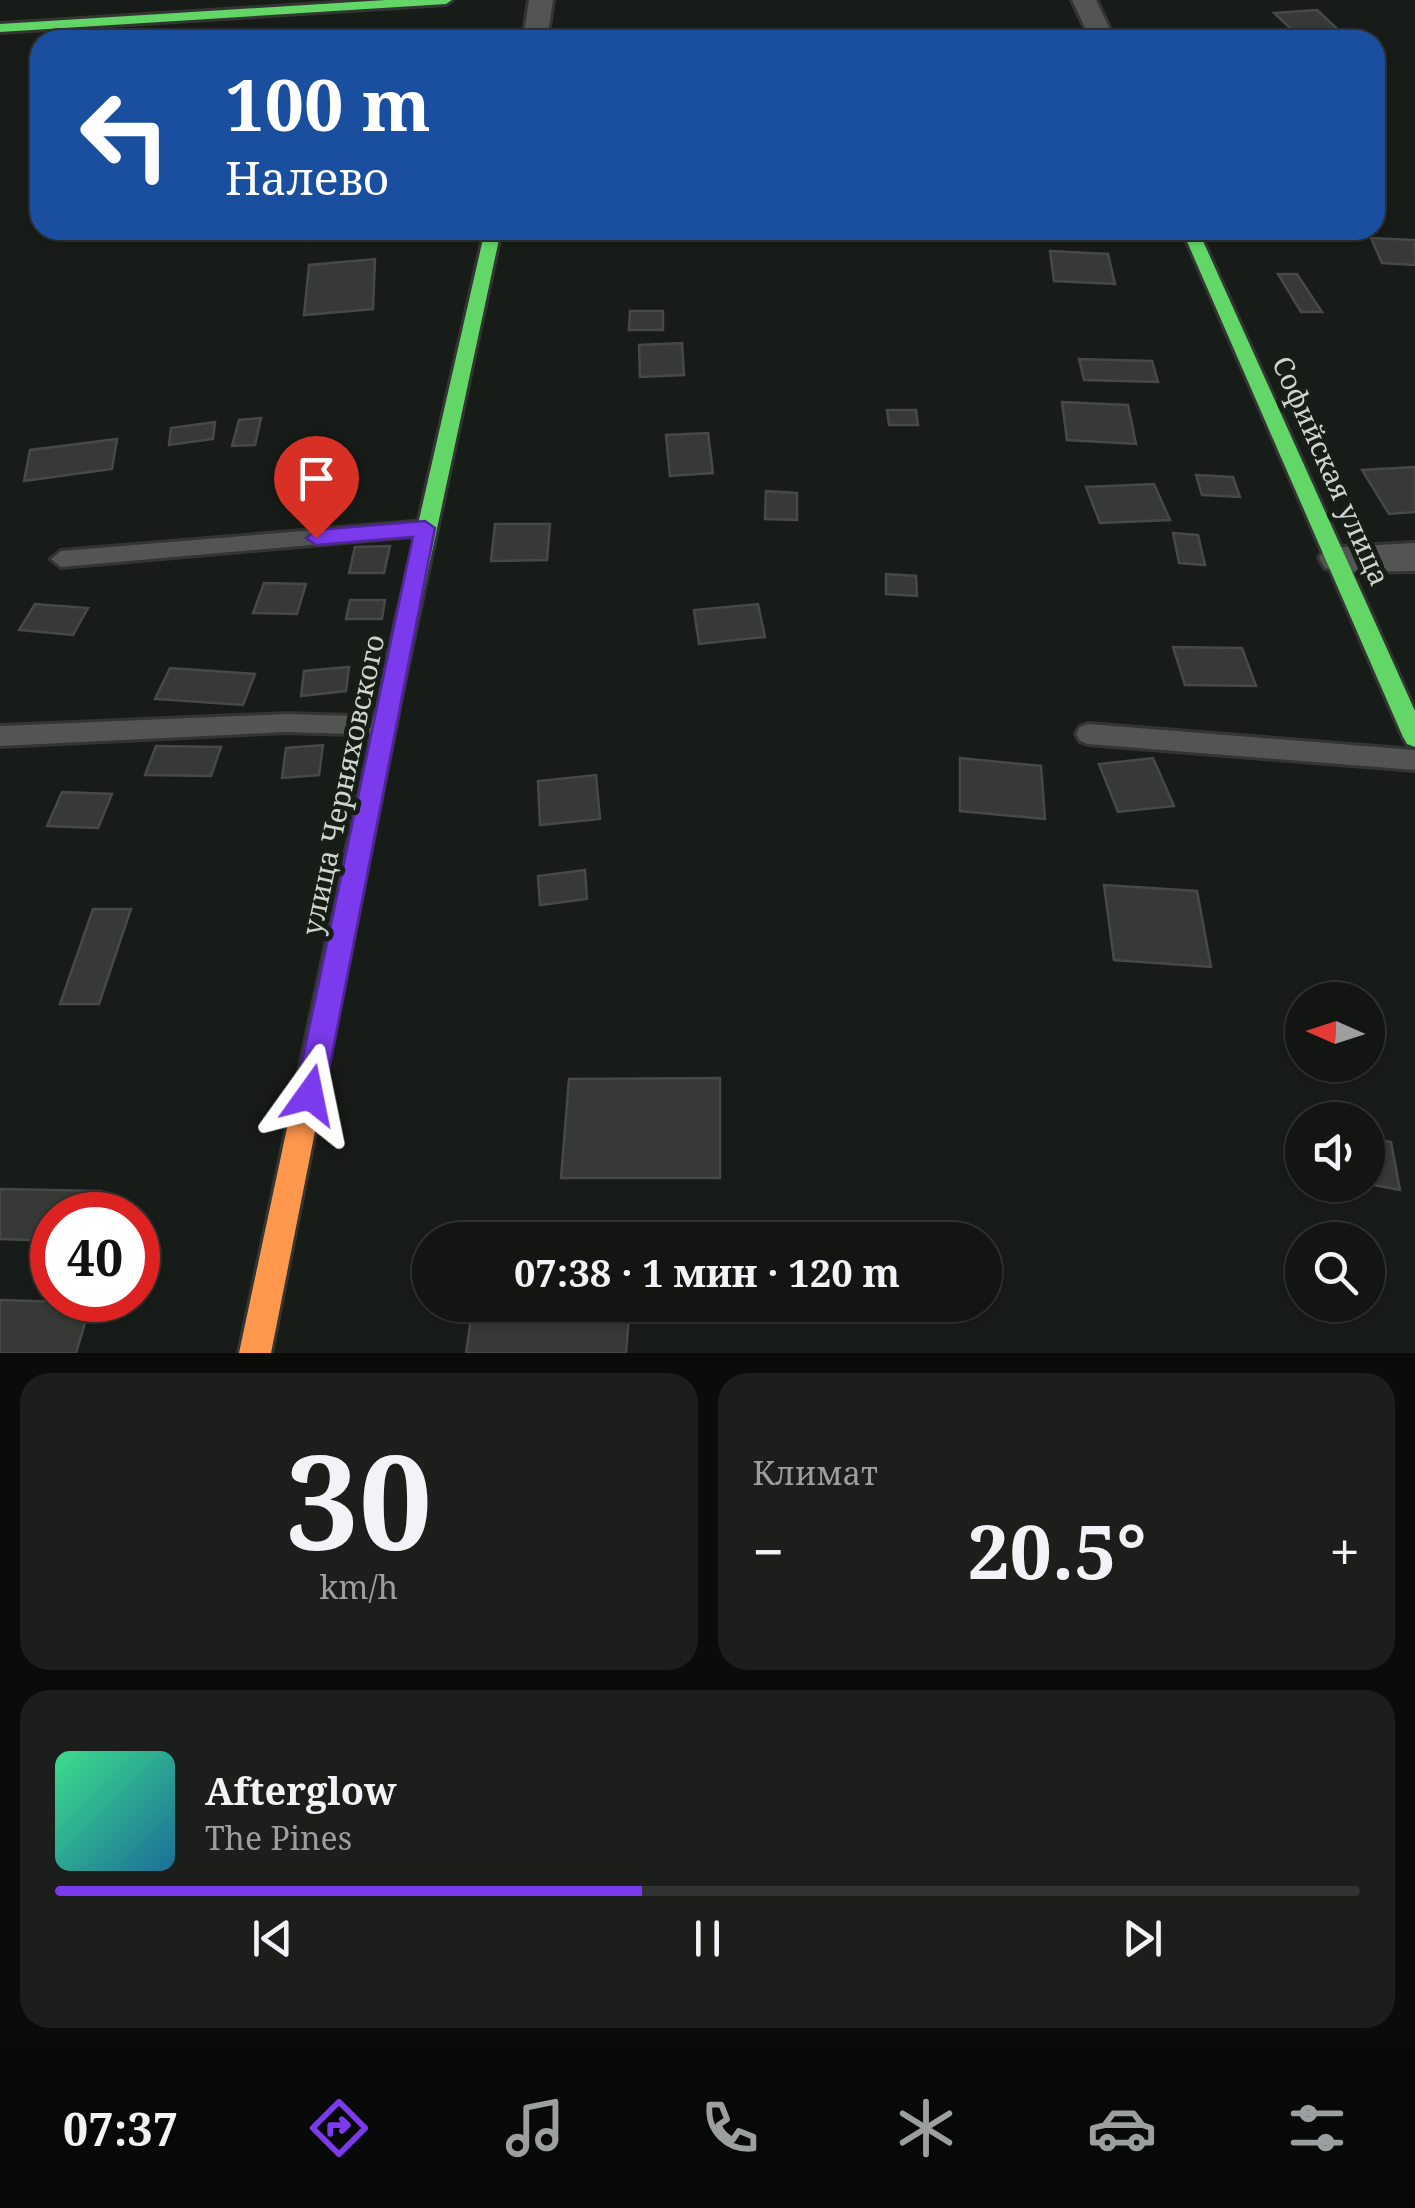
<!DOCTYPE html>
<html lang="ru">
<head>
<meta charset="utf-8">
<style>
	:root { --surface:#121512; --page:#1b1e1b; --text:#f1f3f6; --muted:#9c9f9f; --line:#313432; --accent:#7c3aed }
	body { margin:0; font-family:"Noto Serif",serif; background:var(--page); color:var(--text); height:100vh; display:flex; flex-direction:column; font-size:38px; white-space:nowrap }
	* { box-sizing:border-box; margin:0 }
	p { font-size:32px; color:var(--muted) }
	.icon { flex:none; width:55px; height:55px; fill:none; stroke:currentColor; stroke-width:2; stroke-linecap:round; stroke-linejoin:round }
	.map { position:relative; height:1353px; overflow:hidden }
	.details { display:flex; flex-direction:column; gap:20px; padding:20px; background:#0a0c0a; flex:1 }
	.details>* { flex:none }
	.hud { position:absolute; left:30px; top:30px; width:1355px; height:210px; border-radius:30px; box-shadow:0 2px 8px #0004,0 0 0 2px var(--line); background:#1a4fa0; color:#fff; overflow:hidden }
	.needle { width:65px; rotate:273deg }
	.fabs { position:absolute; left:1285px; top:982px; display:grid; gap:20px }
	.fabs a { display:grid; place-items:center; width:100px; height:100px; border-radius:50%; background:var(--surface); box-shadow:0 2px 8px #0004,0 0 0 2px var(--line); font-size:50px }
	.speed { position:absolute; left:30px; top:1192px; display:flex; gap:20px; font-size:50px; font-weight:700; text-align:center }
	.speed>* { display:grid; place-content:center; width:130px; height:130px; border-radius:50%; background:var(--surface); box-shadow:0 2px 8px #0004,0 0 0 2px var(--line); line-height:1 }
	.speed .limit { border:15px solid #d22; background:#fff; color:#111 }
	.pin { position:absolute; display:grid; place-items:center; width:85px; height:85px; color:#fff; margin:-102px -42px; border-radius:50% 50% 50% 0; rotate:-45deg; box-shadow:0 0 10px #0007 }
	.pin .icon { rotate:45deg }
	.me { position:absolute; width:110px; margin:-55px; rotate:12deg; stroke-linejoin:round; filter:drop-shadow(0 0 8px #0008) }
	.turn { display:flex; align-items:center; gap:35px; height:210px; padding:0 30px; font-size:45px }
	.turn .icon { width:130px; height:130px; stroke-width:2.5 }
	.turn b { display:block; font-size:70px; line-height:85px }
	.big { font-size:75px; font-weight:700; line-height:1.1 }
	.details .card { flex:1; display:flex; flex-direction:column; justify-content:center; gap:15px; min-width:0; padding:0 35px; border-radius:30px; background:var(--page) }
	.details .dial { align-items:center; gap:0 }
	.dial b { font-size:130px; line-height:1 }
	.song { display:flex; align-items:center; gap:30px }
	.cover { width:120px; height:120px; border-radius:15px; background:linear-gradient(135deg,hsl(150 70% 55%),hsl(200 70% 35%)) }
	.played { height:10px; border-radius:5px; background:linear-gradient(90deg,var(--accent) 45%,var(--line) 45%) }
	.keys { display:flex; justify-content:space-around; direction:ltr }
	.heat { display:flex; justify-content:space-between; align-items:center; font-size:55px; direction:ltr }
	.details .tiles { flex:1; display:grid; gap:20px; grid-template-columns:1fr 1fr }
	.card:last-child { grid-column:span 2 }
	.trip { position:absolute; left:412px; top:1222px; width:590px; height:100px; border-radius:50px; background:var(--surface); box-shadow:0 2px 8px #0004,0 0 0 2px var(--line); font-weight:700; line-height:100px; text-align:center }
	.dock { display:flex; height:160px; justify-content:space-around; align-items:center; background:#070807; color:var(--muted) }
	.dock .icon { width:70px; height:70px }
	.dock .on { color:var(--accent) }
	.dock b { font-size:45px; color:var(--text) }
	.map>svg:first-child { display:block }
</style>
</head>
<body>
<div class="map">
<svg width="1415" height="1353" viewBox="0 0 1415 1353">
	<rect width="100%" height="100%" fill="#181c18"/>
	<!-- building -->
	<path fill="#363936" stroke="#464a46" stroke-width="2.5" d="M 1317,10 L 1345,36 L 1302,39 L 1274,13 Z
		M 437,32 L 436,40 L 403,40 L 404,34 Z
		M 308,230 L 336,230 L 338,236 L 310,241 Z
		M 1371,238 L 1415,240 L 1415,265 L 1382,263 Z
		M 1050,251 L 1108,254 L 1115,284 L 1054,281 Z
		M 375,259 L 373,309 L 304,315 L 309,265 Z
		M 1278,274 L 1297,274 L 1322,312 L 1301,312 Z
		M 630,311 L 663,311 L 663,330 L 629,330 Z
		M 682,343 L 684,375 L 640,377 L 639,345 Z
		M 1079,359 L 1152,361 L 1158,382 L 1084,380 Z
		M 1062,402 L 1128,405 L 1136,444 L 1067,440 Z
		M 887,410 L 916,410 L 918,425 L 889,425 Z
		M 261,418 L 255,445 L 232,446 L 239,420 Z
		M 215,422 L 213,439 L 169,445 L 171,428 Z
		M 708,433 L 713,473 L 670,476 L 666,435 Z
		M 117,439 L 112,469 L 24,481 L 30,450 Z
		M 1415,467 L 1415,512 L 1389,514 L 1362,470 Z
		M 1196,475 L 1233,477 L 1240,497 L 1202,495 Z
		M 1154,484 L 1170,520 L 1100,523 L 1086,487 Z
		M 766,491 L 797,493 L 797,520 L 765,519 Z
		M 495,524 L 550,524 L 547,560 L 491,561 Z
		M 1173,533 L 1198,535 L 1205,565 L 1179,563 Z
		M 390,546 L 384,573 L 349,573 L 355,547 Z
		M 886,574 L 916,576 L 917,596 L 886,594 Z
		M 264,583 L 306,584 L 297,614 L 253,613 Z
		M 350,600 L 385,600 L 382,619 L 346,619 Z
		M 35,604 L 88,608 L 73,635 L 19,630 Z
		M 758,604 L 765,637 L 699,644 L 694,610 Z
		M 1173,647 L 1242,648 L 1256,686 L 1185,685 Z
		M 349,667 L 346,691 L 301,696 L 304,671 Z
		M 170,668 L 255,674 L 243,705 L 155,699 Z
		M 323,745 L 319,775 L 282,778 L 286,748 Z
		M 156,746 L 221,747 L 211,776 L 145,775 Z
		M 960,758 L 1041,766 L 1045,819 L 960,811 Z
		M 1153,758 L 1174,806 L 1118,812 L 1099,764 Z
		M 596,775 L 600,819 L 540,825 L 538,781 Z
		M 62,792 L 112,794 L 98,828 L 47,826 Z
		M 585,870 L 587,899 L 540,905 L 538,876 Z
		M 1104,885 L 1197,891 L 1211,967 L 1114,960 Z
		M 93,909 L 131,909 L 99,1004 L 60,1004 Z
		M 720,1078 L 720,1178 L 561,1178 L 569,1079 Z
		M 1368,1138 L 1391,1142 L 1400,1190 L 1368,1184 Z
		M 0,1189 L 101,1191 L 93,1215 L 52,1215 L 52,1241 L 0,1239 Z
		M 0,1300 L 91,1303 L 76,1353 L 0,1353 Z
		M 473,1305 L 630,1305 L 626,1353 L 466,1353 Z"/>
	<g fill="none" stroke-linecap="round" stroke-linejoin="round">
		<defs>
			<path id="lane" d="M 425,521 L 435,528 L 425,535 L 61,567 L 51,559 L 61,551 Z
				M 287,714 L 384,717 L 392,719 L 396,726 L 392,733 L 384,735 L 287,732 L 0,746 L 0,726 Z
				M 1088,724 L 1415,750 L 1415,770 L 1088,744 L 1080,741 L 1076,734 L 1080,727 Z"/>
			<path id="street" d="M 529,0 L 553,0 L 547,40 L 523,40 Z
				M 1072,0 L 1096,0 L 1115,40 L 1091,40 Z
				M 1415,543 L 1415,571 L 1339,572 L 1325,568 L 1319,558 L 1325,548 Z"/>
			<path id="fast" d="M 386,0 L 452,0 L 446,4 L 0,32 L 0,24 Z
				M 485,230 L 501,230 L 405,678 L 402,684 L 386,684 L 383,678 Z
				M 1182,230 L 1198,230 L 1415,711 L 1415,747 L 1407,744 L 1403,737 Z"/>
			<path id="slow" d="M 339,933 L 348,936 L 352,945 L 271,1353 L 239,1353 L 326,945 L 330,936 Z"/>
			<path id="jam" d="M 394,669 L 402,672 L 405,678 L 352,945 L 348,954 L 339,957 L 330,954 L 326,945 L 383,678 L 386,672 Z"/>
		</defs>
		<!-- lane casing -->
		<use href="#lane" stroke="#323532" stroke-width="6"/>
		<!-- street casing -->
		<use href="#street" stroke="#323532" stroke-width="6"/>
		<!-- fast casing -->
		<use href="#fast" stroke="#323532" stroke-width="6"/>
		<!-- slow casing -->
		<use href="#slow" stroke="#323532" stroke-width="6"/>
		<!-- jam casing -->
		<use href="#jam" stroke="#323532" stroke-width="6"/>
		<!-- lane -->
		<use href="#lane" fill="#535553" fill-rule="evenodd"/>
		<!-- street -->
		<use href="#street" fill="#535553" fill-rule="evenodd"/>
		<!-- fast -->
		<use href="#fast" fill="#63d668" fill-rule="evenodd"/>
		<!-- slow -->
		<use href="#slow" fill="#ff974d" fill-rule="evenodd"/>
		<!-- jam -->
		<use href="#jam" fill="#b3261e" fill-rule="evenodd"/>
	</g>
	<!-- route -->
	<path fill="#7c3aed" stroke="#51269a" stroke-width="2.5" d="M 425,521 L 435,528 L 324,1095 L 320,1105 L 310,1109 L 299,1105 L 295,1095 L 413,537 L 316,545 L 306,538 L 316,530 Z"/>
	<g text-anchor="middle" stroke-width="10" stroke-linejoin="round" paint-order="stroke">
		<!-- street labels -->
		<g font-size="28" fill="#cfd4cf" stroke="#171e16">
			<text transform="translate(1331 471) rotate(66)" y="10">Софийская улица</text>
			<text transform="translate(343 785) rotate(-78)" y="10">улица Черняховского</text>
		</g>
	</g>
</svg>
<div class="fabs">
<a><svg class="needle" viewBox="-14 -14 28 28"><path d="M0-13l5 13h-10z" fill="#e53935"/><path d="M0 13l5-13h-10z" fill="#9c9f9f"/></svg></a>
<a><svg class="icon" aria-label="sound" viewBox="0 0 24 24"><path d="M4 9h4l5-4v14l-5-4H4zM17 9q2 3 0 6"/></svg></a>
<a><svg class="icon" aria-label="search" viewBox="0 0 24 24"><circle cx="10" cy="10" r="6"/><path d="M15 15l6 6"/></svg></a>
</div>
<div class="speed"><div class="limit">40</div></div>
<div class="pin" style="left:316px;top:538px;background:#d93025"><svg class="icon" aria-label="arrive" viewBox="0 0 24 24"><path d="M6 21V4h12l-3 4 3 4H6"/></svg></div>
<svg class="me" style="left:310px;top:1095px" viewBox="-20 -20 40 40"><path d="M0-17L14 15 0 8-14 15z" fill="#7c3aed" stroke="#fff" stroke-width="4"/></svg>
<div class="trip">07:38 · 1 мин · 120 m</div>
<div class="hud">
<div class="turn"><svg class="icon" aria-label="left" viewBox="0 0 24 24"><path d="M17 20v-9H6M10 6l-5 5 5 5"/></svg><div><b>100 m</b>Налево</div></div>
</div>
</div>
<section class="details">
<div class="tiles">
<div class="card dial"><b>30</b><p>km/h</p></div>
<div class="card"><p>Климат</p>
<div class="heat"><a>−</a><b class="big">20.5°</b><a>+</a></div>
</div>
<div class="card">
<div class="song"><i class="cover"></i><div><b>Afterglow</b><p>The Pines</p></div></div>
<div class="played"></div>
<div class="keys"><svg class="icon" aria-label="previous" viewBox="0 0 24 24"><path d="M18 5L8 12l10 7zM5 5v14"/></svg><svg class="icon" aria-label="pause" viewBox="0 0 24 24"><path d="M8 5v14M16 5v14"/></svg><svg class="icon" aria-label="next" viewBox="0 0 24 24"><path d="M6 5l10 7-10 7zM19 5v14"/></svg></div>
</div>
</div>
</section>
<nav class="dock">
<b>07:37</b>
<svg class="icon on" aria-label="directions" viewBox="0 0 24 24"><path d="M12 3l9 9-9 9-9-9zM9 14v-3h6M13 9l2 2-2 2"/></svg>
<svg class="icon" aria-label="music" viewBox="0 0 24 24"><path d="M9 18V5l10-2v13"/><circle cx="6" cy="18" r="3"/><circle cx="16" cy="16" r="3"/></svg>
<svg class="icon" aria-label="phone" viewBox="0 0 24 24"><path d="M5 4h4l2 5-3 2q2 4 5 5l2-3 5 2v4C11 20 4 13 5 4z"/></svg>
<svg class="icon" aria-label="climate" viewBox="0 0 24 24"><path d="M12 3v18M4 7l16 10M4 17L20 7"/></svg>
<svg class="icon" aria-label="car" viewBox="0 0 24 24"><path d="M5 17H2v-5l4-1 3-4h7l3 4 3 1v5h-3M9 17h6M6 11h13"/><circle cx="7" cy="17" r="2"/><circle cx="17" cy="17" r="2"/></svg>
<svg class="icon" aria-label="filters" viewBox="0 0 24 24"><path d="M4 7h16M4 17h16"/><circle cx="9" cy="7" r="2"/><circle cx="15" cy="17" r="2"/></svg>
</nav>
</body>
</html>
